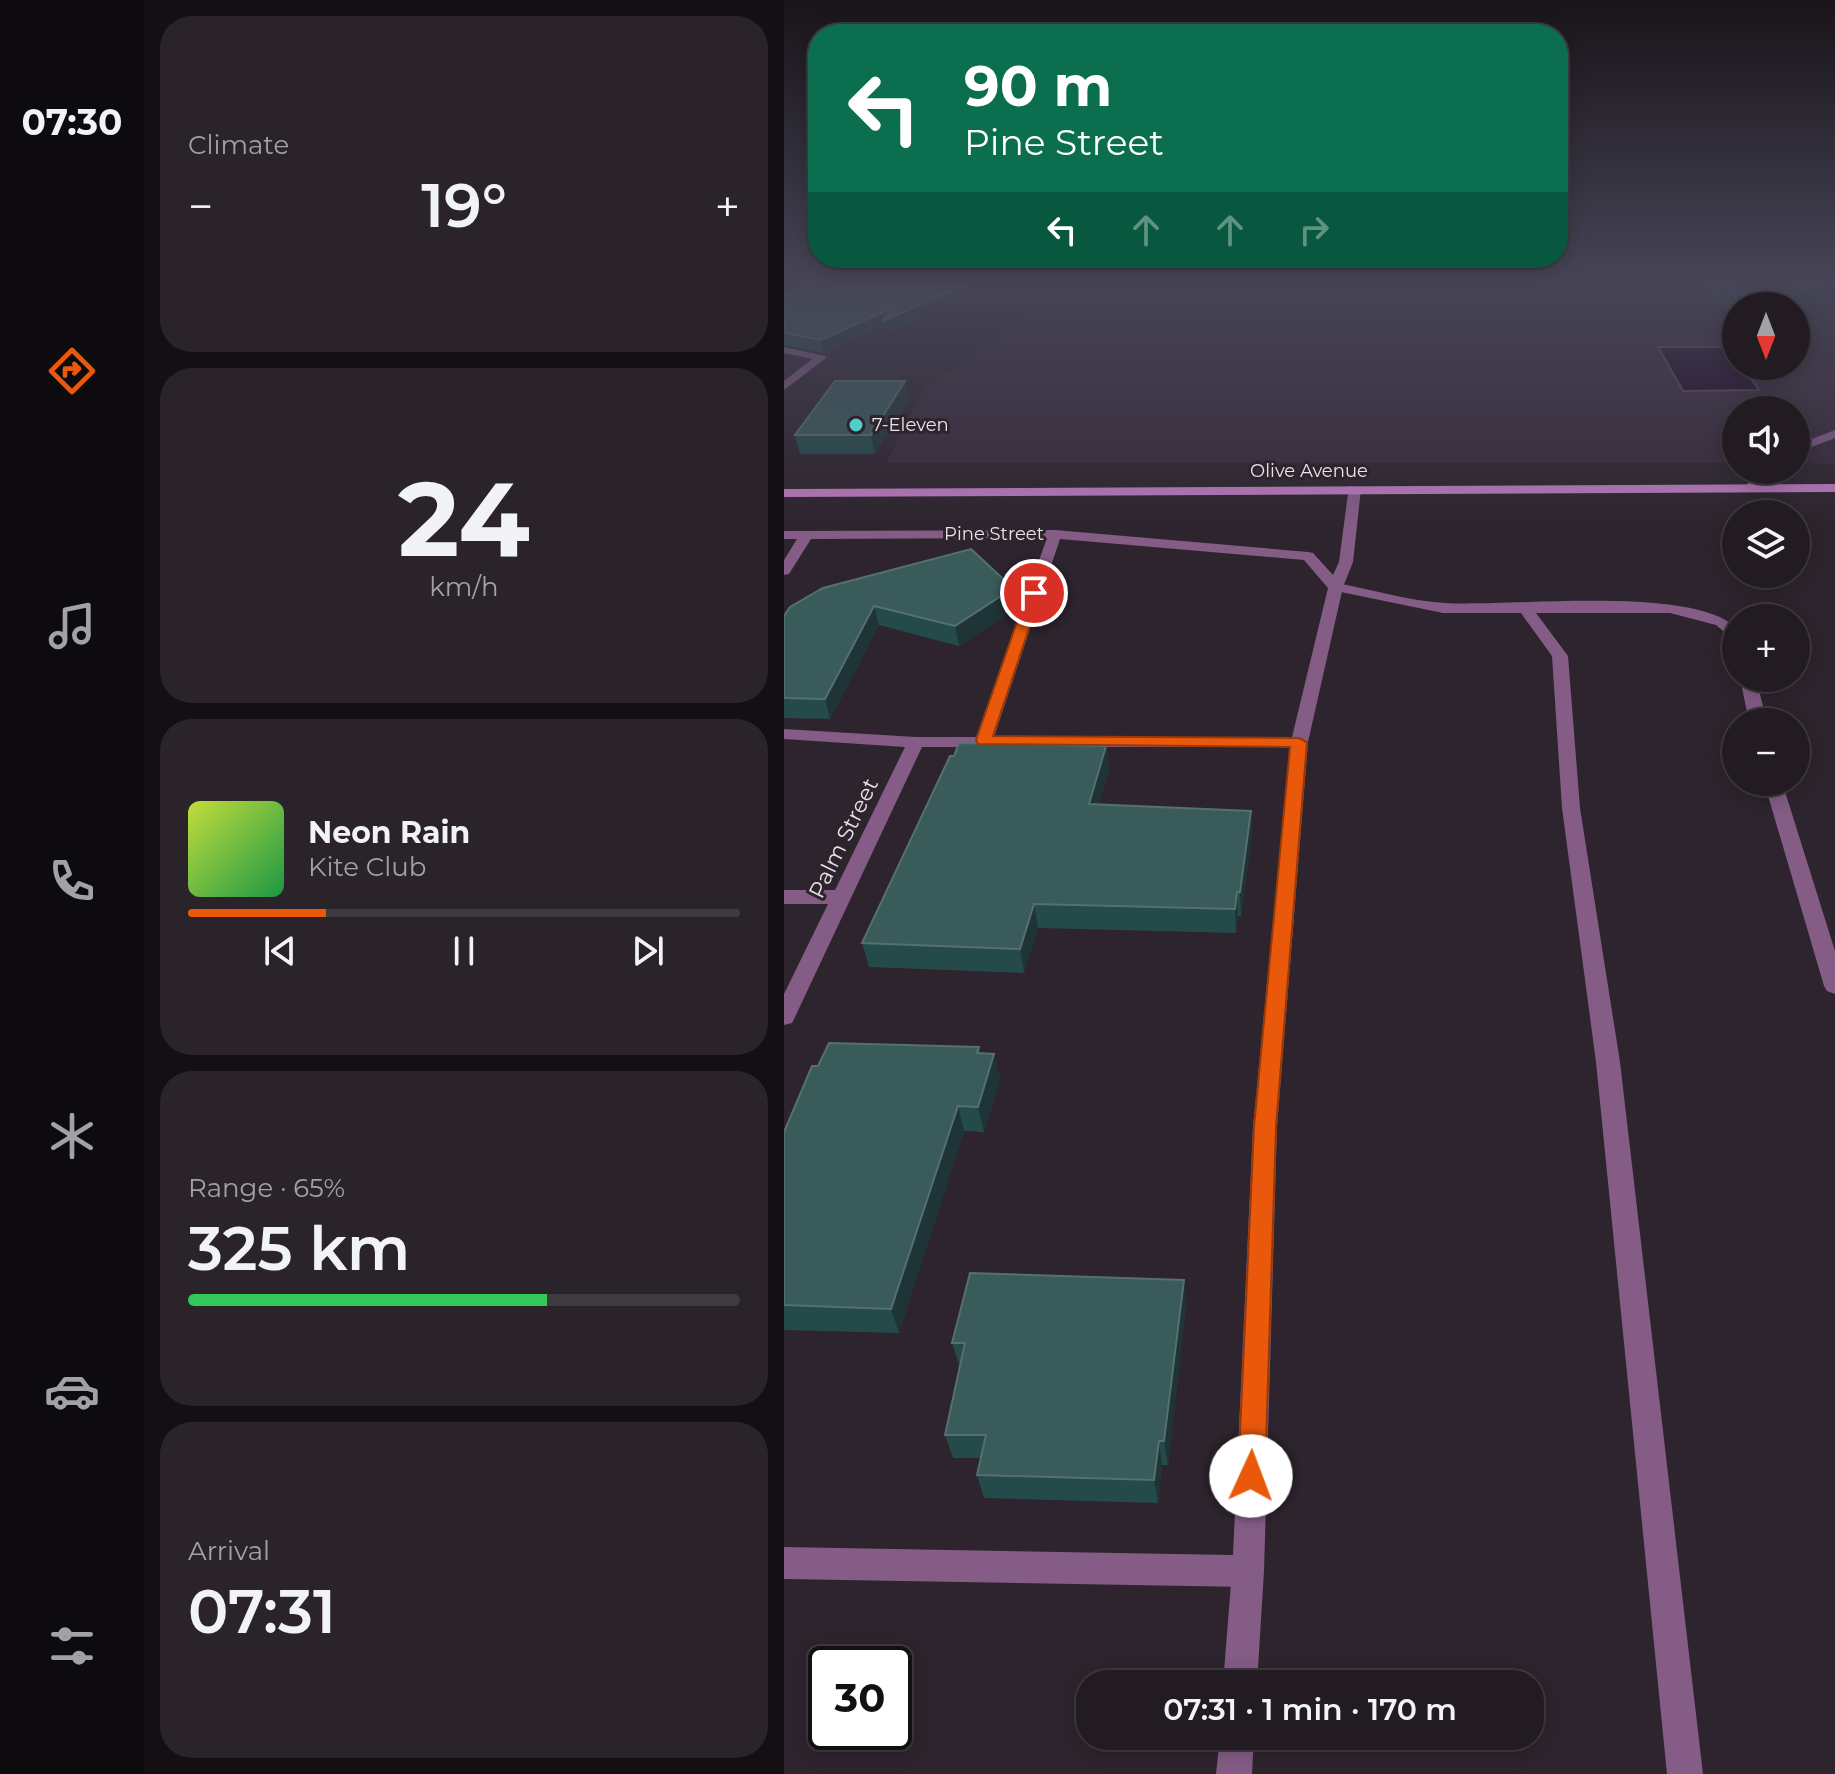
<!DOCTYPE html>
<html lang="en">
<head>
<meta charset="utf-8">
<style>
	:root { --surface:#221b22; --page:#2a242a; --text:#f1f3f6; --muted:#a2a1a5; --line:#3f3940; --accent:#ea580c }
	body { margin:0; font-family:Montserrat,sans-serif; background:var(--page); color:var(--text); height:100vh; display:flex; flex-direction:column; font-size:30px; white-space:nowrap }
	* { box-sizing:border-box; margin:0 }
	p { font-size:26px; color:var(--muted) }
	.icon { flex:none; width:44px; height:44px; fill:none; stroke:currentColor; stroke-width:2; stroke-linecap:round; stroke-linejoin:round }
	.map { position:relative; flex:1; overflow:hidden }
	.drawer { display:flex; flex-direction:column; gap:16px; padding:16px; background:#130f13; width:640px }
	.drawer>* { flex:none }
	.top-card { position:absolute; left:24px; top:24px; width:760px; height:244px; border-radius:32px; box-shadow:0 4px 20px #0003,0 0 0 2px var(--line); background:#0b6e4f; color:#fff; overflow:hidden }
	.needle { width:52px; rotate:180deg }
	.fabs { position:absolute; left:938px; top:292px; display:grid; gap:16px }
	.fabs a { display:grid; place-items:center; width:88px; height:88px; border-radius:50%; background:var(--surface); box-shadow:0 4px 20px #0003,0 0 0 2px var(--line); font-size:40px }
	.speed { position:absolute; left:24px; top:1646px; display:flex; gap:16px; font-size:40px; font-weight:700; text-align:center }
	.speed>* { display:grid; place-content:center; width:104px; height:104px; border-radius:50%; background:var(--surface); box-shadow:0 4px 20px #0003,0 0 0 2px var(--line); line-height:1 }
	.speed .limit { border:4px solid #111; border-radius:12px; background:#fff; color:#111 }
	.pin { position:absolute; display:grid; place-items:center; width:68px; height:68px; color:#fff; margin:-34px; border:4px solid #fff; border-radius:50%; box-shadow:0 2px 8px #0007 }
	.me { position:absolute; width:88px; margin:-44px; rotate:2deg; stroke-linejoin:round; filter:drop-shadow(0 0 6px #0008) }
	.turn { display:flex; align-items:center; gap:28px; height:168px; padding:0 24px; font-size:36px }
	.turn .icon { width:104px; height:104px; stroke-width:2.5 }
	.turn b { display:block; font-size:56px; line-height:68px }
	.lanes { display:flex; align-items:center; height:76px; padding:0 24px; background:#0003; justify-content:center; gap:40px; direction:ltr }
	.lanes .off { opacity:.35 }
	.big { font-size:60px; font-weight:600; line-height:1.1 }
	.drawer .card { flex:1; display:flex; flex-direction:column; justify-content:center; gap:12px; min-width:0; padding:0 28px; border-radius:32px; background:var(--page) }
	.drawer .dial { align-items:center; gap:0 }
	.dial b { font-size:104px; line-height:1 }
	.song { display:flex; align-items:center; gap:24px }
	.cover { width:96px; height:96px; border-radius:12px; background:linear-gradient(135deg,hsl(70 70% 55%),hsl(140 70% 35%)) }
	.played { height:8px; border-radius:4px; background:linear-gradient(90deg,var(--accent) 25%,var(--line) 25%) }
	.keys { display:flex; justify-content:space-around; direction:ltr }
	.heat { display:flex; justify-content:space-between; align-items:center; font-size:44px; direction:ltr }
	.charge { height:12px; border-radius:6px; background:linear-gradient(90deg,#34c759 65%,var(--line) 0) }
	.trip { position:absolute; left:292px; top:1670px; width:468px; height:80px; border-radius:32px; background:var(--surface); box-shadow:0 4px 20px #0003,0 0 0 2px var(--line); font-weight:600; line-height:80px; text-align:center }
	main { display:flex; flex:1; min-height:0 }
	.tab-bar { display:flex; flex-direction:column; width:144px; justify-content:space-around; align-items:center; background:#0e0b0e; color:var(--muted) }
	.tab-bar .icon { width:56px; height:56px }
	.tab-bar .on { color:var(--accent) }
	.tab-bar b { font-size:36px; color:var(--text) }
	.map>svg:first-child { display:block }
</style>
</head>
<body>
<main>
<nav class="tab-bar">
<b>07:30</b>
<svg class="icon on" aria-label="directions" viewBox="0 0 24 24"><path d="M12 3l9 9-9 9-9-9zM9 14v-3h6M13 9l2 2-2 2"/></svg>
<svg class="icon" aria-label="music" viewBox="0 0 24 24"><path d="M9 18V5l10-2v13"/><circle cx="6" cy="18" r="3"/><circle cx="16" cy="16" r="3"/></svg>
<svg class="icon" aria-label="phone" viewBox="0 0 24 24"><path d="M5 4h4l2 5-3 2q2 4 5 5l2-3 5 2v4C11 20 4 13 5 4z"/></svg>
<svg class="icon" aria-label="climate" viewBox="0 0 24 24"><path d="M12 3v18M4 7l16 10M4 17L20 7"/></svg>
<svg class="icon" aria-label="car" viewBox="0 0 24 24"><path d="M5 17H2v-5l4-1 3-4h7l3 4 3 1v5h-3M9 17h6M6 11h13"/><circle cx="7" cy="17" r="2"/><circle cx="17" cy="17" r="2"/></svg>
<svg class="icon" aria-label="filters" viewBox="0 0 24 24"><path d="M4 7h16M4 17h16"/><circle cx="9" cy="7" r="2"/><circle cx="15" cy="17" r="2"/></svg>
</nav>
<section class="drawer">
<div class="card"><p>Climate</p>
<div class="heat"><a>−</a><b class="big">19°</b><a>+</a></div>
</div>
<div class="card dial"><b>24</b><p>km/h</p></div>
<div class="card">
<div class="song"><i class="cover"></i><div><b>Neon Rain</b><p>Kite Club</p></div></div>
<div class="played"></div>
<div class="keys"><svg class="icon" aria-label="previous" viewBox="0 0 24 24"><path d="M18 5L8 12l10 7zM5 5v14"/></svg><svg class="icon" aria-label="pause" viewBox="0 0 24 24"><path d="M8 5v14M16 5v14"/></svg><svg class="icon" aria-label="next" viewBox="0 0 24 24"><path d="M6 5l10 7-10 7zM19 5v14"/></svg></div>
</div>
<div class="card"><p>Range · 65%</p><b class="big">325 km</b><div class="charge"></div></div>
<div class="card"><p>Arrival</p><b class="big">07:31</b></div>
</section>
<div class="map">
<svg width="1051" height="1774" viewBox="0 0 1051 1774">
	<rect width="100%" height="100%" fill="#2d242d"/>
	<!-- built -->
	<path fill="#372938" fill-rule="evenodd" d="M 297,279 L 1051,279 L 1051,464 L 1012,463 L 1012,410 L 952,410 L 952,463 L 102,463 L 141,387 ZM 952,306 L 1012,306 L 1012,366 L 952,366 Z"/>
	<!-- water -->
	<path fill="#1c011e" stroke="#5a455b" stroke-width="2" d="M 874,347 L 944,347 L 952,358 L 952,366 L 958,366 L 975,390 L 899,391 Z"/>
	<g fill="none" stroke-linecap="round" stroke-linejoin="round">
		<!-- lane -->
		<path fill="#845c86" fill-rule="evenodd" d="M 0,347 L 41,356 L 42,358 L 0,390 L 0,381 L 28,359 L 0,353 Z
			M 1051,430 L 1051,438 L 1012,453 L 1012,445 Z
			M 979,470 L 993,470 L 973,490 L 963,490 L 963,484 Z
			M 552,583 C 587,589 625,601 661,603 C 726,607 909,585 952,628 L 952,642 L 932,625 L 886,613 L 752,613 L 784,656 L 796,808 L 836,1062 L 919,1774 L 883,1774 L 812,1062 L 778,808 L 768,656 L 737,613 L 659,613 L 547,590 L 547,584 Z
			M 956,678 L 972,678 L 983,722 L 965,722 Z
			M 980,782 L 998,782 L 1051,951 L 1051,994 L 1043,991 L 1040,986 Z
			M 464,1555 L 475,1560 L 480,1571 L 473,1684 L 439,1684 L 448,1571 L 453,1560 Z
			M 436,1736 L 470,1736 L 468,1774 L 432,1774 Z"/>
		<!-- street -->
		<path fill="#845c86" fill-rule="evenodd" d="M 565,486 L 577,489 L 569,562 L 559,587 L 524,742 L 493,1127 L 480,1571 L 475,1582 L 464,1587 L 0,1579 L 0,1547 L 449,1555 L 469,1127 L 506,747 L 138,747 L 11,1017 L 8,1023 L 0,1025 L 0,994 L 44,904 L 0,904 L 0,890 L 51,890 L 121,747 L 0,739 L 0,729 L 132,737 L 192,737 L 263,538 L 27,539 L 5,574 L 0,575 L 0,560 L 13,539 L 0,539 L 0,531 L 271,530 L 524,552 L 529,553 L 549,575 L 555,562 ZM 276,539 L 520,560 L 544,588 L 508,737 L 210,737 Z"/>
		<!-- secondary -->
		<path fill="#b979bc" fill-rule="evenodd" d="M 1051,484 L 1051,492 L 0,497 L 0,489 Z"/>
	</g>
	<!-- wall -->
	<path fill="#244a49" d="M 0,279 L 222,279 L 101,333 L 100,325 L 39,353 L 0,345 Z
		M 918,279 L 1051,279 L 1051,296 L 1012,313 L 1012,306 L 952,306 L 952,326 Z
		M 125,399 L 91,454 L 16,454 L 11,435 Z
		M 229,588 L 232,608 L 175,646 L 95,625 L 46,719 L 0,718 L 0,616 Z
		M 322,746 L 325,770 L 315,804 L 467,811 L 468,835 L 457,916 L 454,916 L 452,933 L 254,928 L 240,973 L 85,967 L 78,943 Z
		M 195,1047 L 196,1053 L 210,1054 L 216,1079 L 200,1132 L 180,1131 L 115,1333 L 0,1330 L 0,1132 L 34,1066 Z
		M 402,1304 L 384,1465 L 378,1465 L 374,1503 L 200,1498 L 193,1475 L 196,1458 L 169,1458 L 161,1435 L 176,1367 L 168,1343 Z"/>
	<!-- shaded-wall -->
	<path fill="#1f3437" d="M 9,279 L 41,279 L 0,295 L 0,282 Z
		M 195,279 L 222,279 L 101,333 L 100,325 L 39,353 L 37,340 L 108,308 Z
		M 1047,279 L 1051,279 L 1051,296 L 1012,313 L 1012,306 L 984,306 Z
		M 121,381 L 125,399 L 91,454 L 87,435 Z
		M 229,588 L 232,608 L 175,646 L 171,626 Z
		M 90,606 L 95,625 L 46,719 L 41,699 Z
		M 322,746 L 325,770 L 308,828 L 305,804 Z
		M 467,811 L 468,835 L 457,916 L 456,892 Z
		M 453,892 L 454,916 L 452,933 L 451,909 Z
		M 250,904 L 254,928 L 240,973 L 236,949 Z
		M 210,1054 L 216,1079 L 200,1132 L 194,1107 Z
		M 174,1106 L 180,1131 L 115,1333 L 107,1309 Z
		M 400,1280 L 402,1304 L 384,1465 L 380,1441 Z
		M 375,1441 L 378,1465 L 374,1503 L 370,1480 Z"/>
	<!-- building -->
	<path fill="#395b5a" stroke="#557071" stroke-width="2" d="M 38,279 L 195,279 L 99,321 L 108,308 L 37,340 L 0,333 L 0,294 Z
		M 937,279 L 1047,279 L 984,306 L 958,306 Z
		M 51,381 L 121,381 L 87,435 L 11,435 Z
		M 187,549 L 229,588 L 171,626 L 90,606 L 41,699 L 0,698 L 0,616 L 6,607 L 39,588 Z
		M 175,743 L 322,746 L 305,804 L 467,811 L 456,892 L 453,892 L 451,909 L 250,904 L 236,949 L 78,943 L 166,756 L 170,756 Z
		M 45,1043 L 195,1047 L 193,1053 L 210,1054 L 194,1107 L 174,1106 L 107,1309 L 0,1305 L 0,1132 L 28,1066 L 34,1066 Z
		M 186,1273 L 400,1280 L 380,1441 L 375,1441 L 370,1480 L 193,1475 L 202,1435 L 161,1435 L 181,1343 L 168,1343 Z"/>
	<!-- sky -->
	<linearGradient id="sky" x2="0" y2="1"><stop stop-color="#191419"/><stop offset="0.53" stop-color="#464557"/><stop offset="1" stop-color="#464557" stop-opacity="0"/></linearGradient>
	<rect width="1051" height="527" fill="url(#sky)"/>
	<!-- route -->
	<path fill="#ea580c" stroke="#983908" stroke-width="2" d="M 250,589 L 257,593 L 209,736 L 515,738 L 523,742 L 492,1127 L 481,1476 L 477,1485 L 467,1489 L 458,1485 L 454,1476 L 470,1127 L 506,747 L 194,744 L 192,740 L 243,593 Z"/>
	<!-- markers -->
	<circle fill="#53cdc9" stroke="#2d242d" stroke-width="3" cx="72" cy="425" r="8"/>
	<g text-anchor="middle" stroke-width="6" stroke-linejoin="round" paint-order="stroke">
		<!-- far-poi labels -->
		<g font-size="18" fill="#e9e3e9" stroke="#2d242d" text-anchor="start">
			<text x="88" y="431">7-Eleven</text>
		</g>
		<!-- far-street labels -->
		<g font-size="18" fill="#e9e3e9" stroke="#2d242d">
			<text x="525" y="477">Olive Avenue</text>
			<text x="210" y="540">Pine Street</text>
		</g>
		<!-- street labels -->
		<g font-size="22" fill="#e9e3e9" stroke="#2d242d">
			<text transform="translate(59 838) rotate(-64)" y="8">Palm Street</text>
		</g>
	</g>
</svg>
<div class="fabs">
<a><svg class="needle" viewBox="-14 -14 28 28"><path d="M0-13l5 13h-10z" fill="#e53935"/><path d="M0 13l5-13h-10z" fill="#a2a1a5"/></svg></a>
<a><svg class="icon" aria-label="sound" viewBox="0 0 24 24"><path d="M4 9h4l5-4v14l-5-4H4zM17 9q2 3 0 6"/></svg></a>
<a><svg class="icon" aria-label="layers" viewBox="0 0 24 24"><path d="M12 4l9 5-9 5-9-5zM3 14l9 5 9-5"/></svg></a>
<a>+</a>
<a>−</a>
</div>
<div class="speed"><div class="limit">30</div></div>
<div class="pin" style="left:250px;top:593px;background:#d93025"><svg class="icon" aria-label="arrive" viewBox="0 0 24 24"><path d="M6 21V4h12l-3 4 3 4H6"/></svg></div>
<svg class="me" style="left:467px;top:1476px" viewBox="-20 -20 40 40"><circle r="19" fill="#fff"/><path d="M0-13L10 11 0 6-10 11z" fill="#ea580c"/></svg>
<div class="trip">07:31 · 1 min · 170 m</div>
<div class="top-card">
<div class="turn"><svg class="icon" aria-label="left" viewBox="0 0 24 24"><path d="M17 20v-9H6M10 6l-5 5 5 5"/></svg><div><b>90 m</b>Pine Street</div></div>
<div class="lanes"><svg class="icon" aria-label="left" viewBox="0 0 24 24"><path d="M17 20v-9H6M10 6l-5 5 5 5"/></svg><svg class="icon off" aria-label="ahead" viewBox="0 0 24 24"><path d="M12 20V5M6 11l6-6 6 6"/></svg><svg class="icon off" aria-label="ahead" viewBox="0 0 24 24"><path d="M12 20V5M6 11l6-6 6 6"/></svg><svg class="icon off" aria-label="right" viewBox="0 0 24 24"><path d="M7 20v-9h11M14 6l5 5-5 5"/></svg></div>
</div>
</div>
</main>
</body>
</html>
